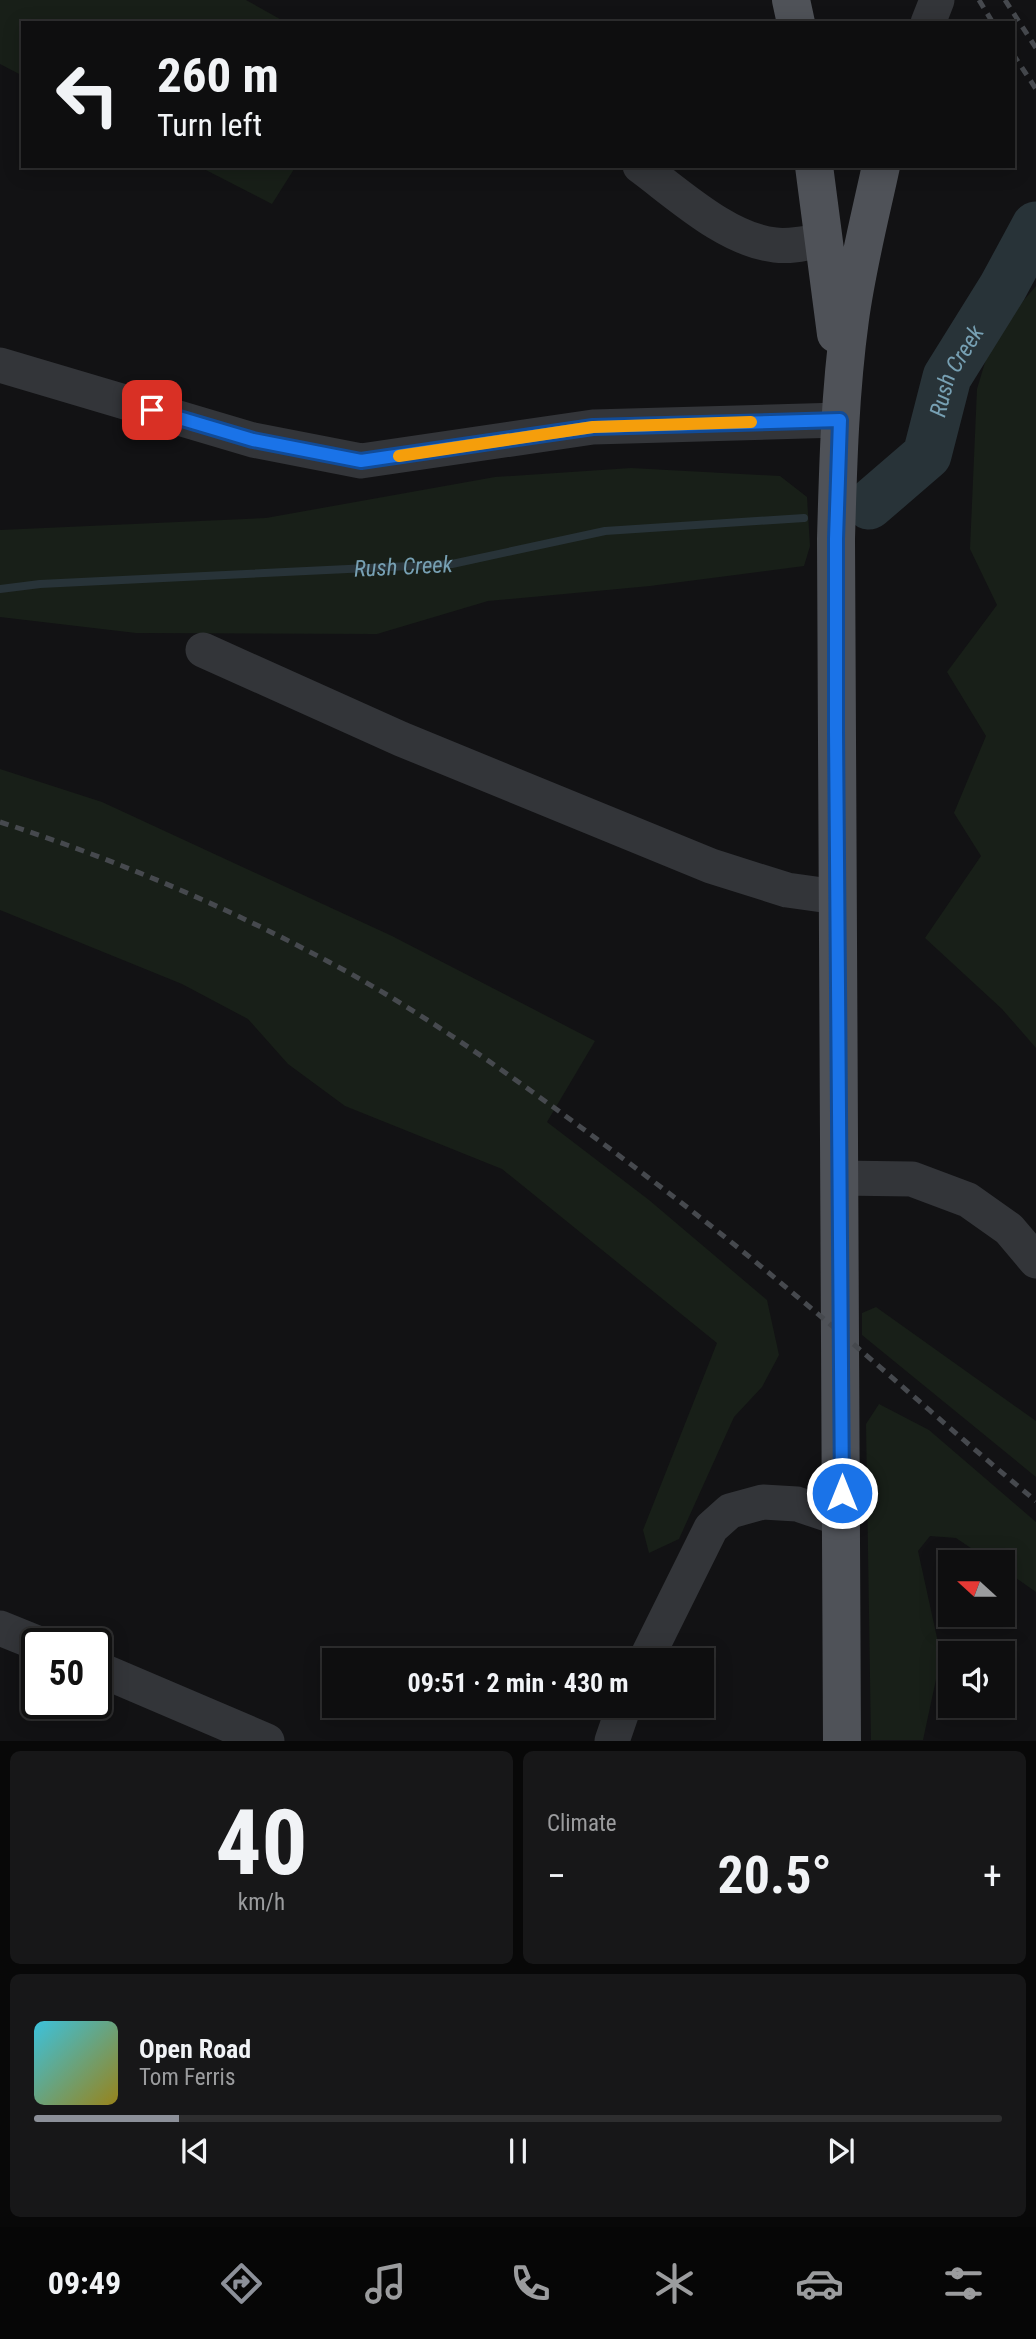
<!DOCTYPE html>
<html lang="en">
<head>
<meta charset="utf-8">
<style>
	:root { --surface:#0e0e0f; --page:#171718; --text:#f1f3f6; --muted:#9b9c9e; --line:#2e2e2f; --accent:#8c9099 }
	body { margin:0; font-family:"Roboto Condensed",sans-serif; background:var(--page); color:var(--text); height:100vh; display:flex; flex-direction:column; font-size:26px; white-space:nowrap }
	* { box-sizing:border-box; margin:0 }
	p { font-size:23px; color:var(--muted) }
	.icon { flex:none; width:38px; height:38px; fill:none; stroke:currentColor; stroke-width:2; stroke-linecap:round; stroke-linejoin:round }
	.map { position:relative; height:1741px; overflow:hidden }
	.sheet { display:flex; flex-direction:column; gap:10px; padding:10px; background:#080808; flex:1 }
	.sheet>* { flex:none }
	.hud { position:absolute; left:21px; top:21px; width:994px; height:147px; border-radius:0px; box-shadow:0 4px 18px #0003,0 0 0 2px var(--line); background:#0e0e0f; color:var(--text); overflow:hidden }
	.needle { width:46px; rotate:291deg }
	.controls { position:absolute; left:938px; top:1550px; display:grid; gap:14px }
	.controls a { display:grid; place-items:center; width:77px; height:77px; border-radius:0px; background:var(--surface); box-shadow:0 4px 18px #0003,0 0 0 2px var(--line); font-size:35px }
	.speed { position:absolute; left:21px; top:1628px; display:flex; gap:14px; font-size:35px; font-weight:700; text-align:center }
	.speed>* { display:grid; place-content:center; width:91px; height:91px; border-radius:50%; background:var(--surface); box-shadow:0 4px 18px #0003,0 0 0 2px var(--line); line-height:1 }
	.speed .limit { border:4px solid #111; border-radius:10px; background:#fff; color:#111 }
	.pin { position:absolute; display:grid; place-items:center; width:60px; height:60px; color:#fff; margin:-30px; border-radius:14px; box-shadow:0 4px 10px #0006 }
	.me { position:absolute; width:77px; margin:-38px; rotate:0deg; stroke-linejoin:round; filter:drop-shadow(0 0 5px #0008) }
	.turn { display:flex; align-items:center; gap:24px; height:147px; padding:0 21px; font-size:32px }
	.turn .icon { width:91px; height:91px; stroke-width:2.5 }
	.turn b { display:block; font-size:49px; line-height:60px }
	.big { font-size:52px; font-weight:700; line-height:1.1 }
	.sheet .widget { flex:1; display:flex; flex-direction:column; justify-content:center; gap:10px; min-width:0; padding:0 24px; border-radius:10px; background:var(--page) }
	.sheet .dial { align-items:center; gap:0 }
	.dial b { font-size:91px; line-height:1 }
	.song { display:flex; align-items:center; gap:21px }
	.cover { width:84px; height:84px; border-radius:10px; background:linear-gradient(135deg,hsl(190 70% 55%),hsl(50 70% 35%)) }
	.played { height:7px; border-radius:4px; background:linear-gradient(90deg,var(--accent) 15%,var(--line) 15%) }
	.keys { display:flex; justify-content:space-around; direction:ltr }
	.heat { display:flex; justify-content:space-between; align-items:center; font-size:38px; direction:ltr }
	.sheet .tiles { flex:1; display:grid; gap:10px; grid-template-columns:1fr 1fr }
	.widget:last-child { grid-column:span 2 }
	.trip { position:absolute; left:322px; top:1648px; width:392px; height:70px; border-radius:0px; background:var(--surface); box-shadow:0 4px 18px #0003,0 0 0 2px var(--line); font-weight:700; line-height:70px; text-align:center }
	.tabs { display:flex; height:112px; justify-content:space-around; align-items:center; background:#060606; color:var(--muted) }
	.tabs .icon { width:49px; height:49px }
	.tabs .on { color:var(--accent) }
	.tabs b { font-size:32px; color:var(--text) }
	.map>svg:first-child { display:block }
</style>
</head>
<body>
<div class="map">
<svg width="1036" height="1741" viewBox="0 0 1036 1741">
	<rect width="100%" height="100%" fill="#121214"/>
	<!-- green -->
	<path fill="#181f18" d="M 0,0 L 246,0 L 287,23 L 23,23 L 23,76 L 0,64 Z
		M 198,166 L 296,166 L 272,204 Z
		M 1036,286 L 1036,1048 L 1002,1009 L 925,938 L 981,856 L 954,813 L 986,736 L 947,672 L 997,605 L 970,549 L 977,389 L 993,336 Z
		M 631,468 L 780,476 L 807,497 L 810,546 L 804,566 L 650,586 L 488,601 L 377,634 L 136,633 L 0,617 L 0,530 L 266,518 L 495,477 Z
		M 0,769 L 102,802 L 392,936 L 595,1041 L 547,1122 L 649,1200 L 767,1300 L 779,1355 L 762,1387 L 734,1417 L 679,1539 L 649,1553 L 643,1530 L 717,1343 L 502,1169 L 345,1106 L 288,1064 L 248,1019 L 182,984 L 0,910 Z
		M 876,1307 L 1036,1421 L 1036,1477 L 862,1335 L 862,1313 Z
		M 879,1404 L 929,1430 L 1036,1522 L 1036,1592 L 1003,1569 L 1003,1563 L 993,1563 L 956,1538 L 930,1536 L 918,1551 L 941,1656 L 923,1740 L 871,1740 L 866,1424 Z"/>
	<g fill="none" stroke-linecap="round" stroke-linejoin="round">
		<!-- stream -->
		<path stroke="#283338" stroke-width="8" id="s1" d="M 0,589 L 40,584 L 452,564 L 605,531 L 804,518"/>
		<!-- river -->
		<path stroke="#283338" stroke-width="49" id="s2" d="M 869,505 L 927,455 L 947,377 L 1003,287 L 1036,226"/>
		<!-- minor -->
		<path stroke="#333539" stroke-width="35" d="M 928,23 L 937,0
			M 640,166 C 678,194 727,240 775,245 C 791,247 807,243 823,240
			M 0,365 L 253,440 L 361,461 L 593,427 L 840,420
			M 203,650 L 401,739 L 711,866 L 787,890 L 837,897
			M 839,1178 L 912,1179 L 968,1200 L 1009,1229 L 1036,1261
			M 0,1628 L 37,1643
			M 645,1661 L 711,1528 L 730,1511 L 763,1502 L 797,1504 L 842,1519
			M 96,1668 L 267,1741
			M 612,1741 L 624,1706"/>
		<!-- major -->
		<path stroke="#4f5258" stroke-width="38" d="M 791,0 L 796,23
			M 814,166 L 836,334
			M 842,1741 L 836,539 C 838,465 840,392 850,319 C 857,267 870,217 881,166"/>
		<!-- rail -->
		<path stroke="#46494e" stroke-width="5" stroke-dasharray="9 7" stroke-linecap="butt" d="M 979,0 L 993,23
			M 1005,0 L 1036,48
			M 1013,54 L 1036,89
			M 0,822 C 114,859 223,905 329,962 C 410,1005 486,1058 560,1112 C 638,1169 715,1227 788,1289 C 872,1358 952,1432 1036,1501"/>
	</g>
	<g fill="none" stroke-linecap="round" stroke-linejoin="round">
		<defs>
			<path id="route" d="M 152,410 L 253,440 L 361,461 L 593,427 L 840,420 L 836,539 L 836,732 L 842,1493"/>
		</defs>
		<!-- route casing -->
		<use href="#route" stroke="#114b97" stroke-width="18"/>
		<!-- route -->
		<use href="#route" stroke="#1a73e8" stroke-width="12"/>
		<!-- slow -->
		<path stroke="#f59e0b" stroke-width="12" d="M 399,456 L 593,427 L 751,422"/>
	</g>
	<g text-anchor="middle" stroke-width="7" stroke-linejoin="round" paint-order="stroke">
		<!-- water labels -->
		<g font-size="23" font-style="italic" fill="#77a0b3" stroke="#0d0d0f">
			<text dy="8" stroke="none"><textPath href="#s2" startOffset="166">Rush Creek</textPath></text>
			<text dy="8" stroke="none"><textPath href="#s1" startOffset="404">Rush Creek</textPath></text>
		</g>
	</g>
</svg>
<div class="controls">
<a><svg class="needle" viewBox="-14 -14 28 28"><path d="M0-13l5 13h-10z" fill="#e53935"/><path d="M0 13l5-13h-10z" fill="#9b9c9e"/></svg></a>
<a><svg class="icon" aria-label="sound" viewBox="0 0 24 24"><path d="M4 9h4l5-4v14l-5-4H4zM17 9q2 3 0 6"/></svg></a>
</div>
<div class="speed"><div class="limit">50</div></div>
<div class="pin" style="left:152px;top:410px;background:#d93025"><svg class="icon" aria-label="arrive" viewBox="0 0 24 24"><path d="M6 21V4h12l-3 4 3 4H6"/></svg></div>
<svg class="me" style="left:842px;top:1493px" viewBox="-20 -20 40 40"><circle r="17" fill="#1a73e8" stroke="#fff" stroke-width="3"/><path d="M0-11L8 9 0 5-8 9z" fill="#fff"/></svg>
<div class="trip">09:51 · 2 min · 430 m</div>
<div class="hud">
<div class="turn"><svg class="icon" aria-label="left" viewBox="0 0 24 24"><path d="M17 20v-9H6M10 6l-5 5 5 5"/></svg><div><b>260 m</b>Turn left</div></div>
</div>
</div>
<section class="sheet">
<div class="tiles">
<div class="widget dial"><b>40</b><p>km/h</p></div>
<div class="widget"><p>Climate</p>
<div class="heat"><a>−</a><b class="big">20.5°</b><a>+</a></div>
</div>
<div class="widget">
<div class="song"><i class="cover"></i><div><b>Open Road</b><p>Tom Ferris</p></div></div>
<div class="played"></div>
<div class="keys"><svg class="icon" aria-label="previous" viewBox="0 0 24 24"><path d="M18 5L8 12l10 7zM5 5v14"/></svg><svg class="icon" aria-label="pause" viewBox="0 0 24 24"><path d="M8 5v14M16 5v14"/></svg><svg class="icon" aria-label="next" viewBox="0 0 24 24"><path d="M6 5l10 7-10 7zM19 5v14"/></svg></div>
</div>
</div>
</section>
<nav class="tabs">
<b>09:49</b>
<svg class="icon on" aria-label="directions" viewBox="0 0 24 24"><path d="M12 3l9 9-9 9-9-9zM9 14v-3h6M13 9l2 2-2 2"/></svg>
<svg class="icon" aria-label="music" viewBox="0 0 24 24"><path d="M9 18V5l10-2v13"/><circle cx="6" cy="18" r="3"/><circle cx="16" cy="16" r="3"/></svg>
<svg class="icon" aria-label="phone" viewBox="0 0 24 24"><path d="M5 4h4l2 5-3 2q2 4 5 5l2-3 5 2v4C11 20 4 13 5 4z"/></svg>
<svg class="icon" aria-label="climate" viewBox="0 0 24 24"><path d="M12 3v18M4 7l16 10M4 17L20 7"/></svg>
<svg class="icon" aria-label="car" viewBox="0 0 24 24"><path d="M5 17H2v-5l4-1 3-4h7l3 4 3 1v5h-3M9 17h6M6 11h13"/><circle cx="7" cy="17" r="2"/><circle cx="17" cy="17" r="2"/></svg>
<svg class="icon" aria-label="filters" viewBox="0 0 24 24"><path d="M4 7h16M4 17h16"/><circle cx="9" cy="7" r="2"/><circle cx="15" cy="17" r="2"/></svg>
</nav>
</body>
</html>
